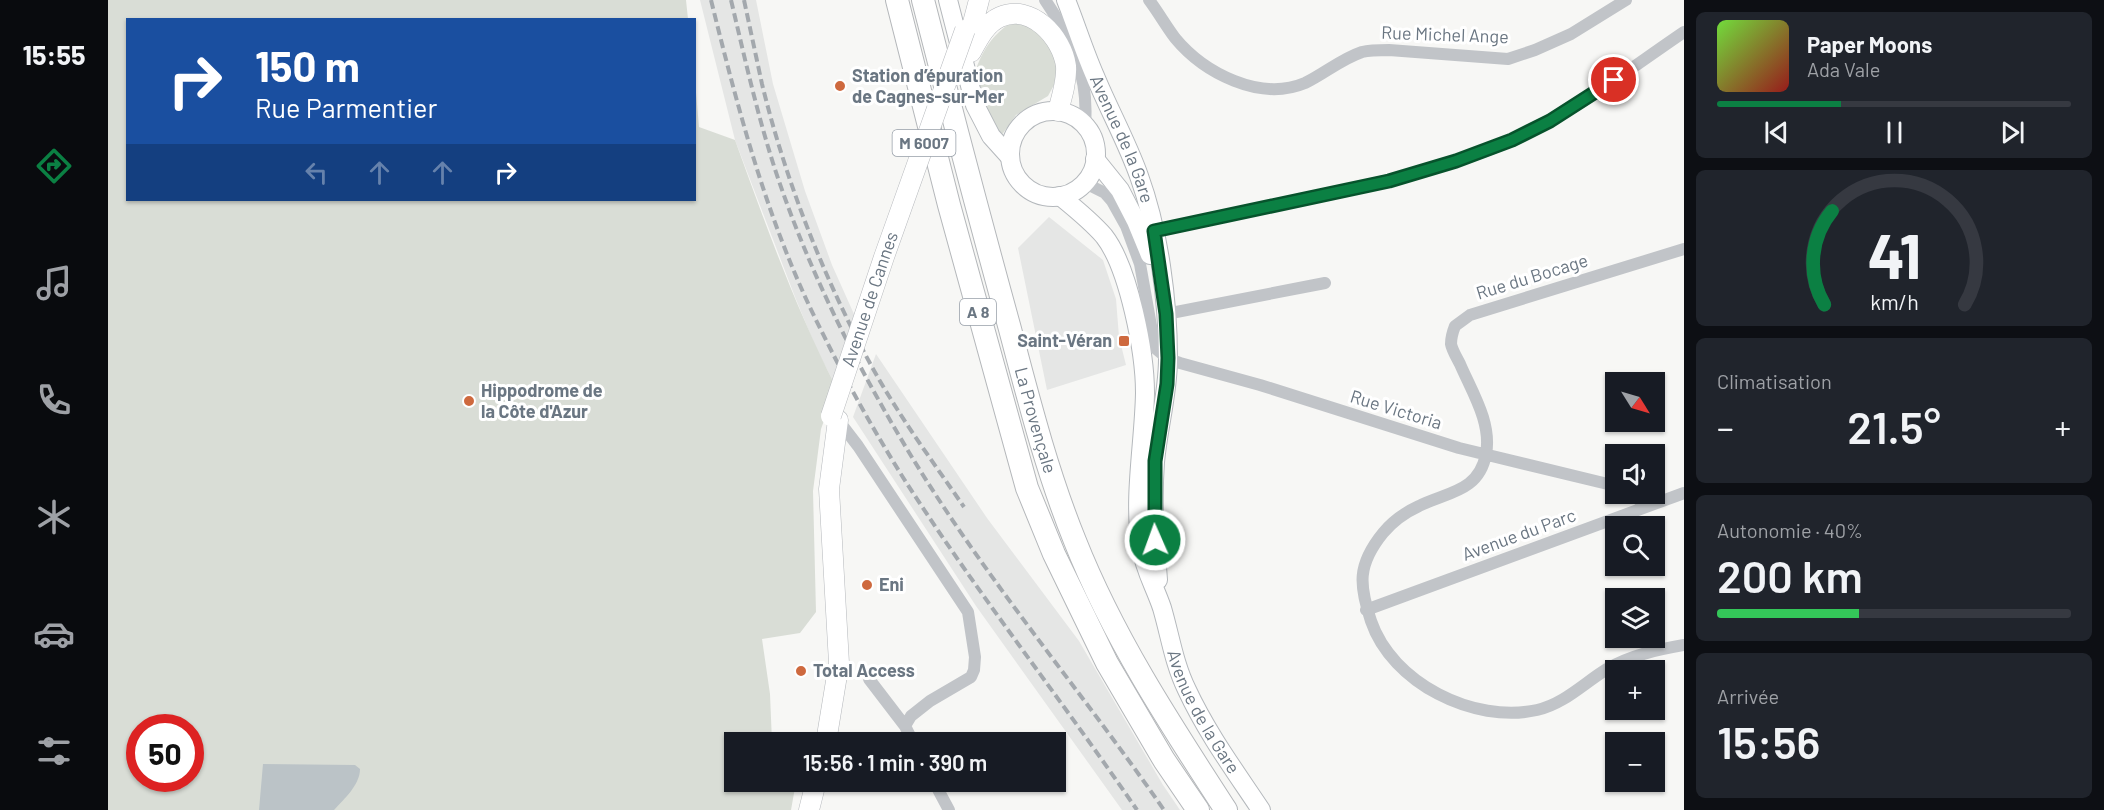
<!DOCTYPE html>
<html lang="fr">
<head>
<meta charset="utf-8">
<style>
	:root { --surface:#171b24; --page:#20242c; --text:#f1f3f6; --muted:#9ea1a6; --line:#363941; --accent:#0b8043 }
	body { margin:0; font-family:Barlow,sans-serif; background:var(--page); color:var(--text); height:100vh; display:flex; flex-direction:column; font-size:22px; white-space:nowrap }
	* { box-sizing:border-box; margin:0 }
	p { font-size:20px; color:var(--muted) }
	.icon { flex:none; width:33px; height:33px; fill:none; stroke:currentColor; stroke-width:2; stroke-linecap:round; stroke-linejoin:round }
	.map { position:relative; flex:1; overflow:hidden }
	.drawer { display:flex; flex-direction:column; gap:12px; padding:12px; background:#0d0f14; width:420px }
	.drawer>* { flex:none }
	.hud { position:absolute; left:18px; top:18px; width:570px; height:183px; border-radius:0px; box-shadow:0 2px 4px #0004; background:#1a4fa0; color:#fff; overflow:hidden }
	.needle { width:39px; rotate:127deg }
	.fabs { position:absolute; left:1497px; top:372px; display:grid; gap:12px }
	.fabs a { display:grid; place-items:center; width:60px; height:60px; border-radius:0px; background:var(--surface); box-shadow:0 2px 4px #0004; font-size:30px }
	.speed { position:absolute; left:18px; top:714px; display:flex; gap:12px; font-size:30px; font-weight:700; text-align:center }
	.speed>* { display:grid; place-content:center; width:78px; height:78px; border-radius:50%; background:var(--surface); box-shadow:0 2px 4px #0004; line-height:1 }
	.speed .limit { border:9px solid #d22; background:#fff; color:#111 }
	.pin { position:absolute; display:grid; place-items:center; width:51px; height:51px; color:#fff; margin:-26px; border:3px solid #fff; border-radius:50%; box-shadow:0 2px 6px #0007 }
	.me { position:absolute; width:66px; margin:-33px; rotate:358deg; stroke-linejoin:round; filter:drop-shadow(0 0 4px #0008) }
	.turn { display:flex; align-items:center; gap:21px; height:126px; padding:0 30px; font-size:27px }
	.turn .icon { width:78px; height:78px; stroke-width:2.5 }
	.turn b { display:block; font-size:42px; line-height:51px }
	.lanes { display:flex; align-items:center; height:57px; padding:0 30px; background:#0003; justify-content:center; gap:30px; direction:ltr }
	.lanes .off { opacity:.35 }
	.big { font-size:45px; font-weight:600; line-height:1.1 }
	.drawer .card { flex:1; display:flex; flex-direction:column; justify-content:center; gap:9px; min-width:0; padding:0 21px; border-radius:9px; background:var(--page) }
	.drawer .dial { align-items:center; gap:0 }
	.dial svg { height:156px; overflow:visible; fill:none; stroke:var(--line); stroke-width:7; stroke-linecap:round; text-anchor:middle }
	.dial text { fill:var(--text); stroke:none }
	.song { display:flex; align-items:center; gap:18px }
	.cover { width:72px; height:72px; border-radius:9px; background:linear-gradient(135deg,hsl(100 70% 55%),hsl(0 70% 35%)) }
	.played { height:6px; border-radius:3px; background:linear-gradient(90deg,var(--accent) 35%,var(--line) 35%) }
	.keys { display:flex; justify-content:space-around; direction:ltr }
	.heat { display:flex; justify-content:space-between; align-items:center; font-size:33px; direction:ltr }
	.charge { height:9px; border-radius:4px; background:linear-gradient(90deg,#34c759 40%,var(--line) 0) }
	.trip { position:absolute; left:616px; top:732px; width:342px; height:60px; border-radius:0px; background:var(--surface); box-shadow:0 2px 4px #0004; font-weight:600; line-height:60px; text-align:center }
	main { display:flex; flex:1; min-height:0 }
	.dock { display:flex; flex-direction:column; width:108px; justify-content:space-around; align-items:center; background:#090b0e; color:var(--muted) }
	.dock .icon { width:42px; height:42px }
	.dock .current { color:var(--accent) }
	.dock b { font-size:27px; color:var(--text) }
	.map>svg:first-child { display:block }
</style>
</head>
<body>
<main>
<nav class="dock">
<b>15:55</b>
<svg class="icon current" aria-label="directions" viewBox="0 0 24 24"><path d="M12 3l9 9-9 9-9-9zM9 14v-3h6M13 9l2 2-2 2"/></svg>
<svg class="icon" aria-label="music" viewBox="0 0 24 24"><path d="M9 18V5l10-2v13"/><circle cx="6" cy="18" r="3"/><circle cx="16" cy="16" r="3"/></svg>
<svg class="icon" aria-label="phone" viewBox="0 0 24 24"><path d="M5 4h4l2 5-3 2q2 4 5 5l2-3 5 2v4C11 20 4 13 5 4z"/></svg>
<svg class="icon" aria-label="climate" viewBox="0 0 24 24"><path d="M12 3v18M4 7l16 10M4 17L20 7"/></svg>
<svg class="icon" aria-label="car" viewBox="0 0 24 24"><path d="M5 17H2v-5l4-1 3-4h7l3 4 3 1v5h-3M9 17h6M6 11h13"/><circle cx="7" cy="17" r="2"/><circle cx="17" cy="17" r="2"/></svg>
<svg class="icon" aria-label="filters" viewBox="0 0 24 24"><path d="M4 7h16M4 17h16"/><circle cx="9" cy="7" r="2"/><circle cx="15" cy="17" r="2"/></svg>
</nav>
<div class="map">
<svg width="1576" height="810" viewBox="0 0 1576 810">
	<rect width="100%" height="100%" fill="#f7f7f5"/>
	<!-- built -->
	<path fill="#e5e6e5" d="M 592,0 L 648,0 L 665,84 L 697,191 L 724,265 L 750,323 L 728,387 L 708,348 L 687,297 L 627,140 Z
		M 941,217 L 995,260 L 1008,299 L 1011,337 L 1018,365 L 939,390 L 910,248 Z
		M 768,354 L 879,518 L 971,641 L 1055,785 L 1072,810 L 1014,810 L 868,606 L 745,417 Z"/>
	<!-- green -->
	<path fill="#d9ddd6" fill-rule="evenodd" d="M 0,0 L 578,0 L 580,19 L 20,20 L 20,200 L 586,200 L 587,81 L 591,127 L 627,140 C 657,223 687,307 728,387 L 713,429 L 705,491 L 708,612 L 692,633 L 654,639 L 662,694 L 664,742 L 627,742 L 627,782 L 688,782 L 683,810 L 0,810 ZM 32,728 L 82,728 L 82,778 L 32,778 Z
		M 902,23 L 916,23 L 929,28 L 946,52 L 949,70 L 946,85 L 940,96 L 908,115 L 893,136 L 864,80 C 873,54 880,39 902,23 Z"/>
	<!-- water -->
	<path fill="#bbc3c7" d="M 155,764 L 247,765 L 252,769 C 252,785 236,799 226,810 L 151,810 Z"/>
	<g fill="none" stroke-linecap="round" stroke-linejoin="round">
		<defs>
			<g id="secondary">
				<path d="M 840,0 L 867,105 L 883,136 L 901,156"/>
				<path id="s1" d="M 958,0 C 968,25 976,51 987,76 C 1001,110 1019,142 1031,176 C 1051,231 1060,300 1060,359 C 1060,394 1050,428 1047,462 C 1044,502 1047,541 1050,580"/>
				<circle cx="945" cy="154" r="43"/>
				<path d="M 987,159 L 1012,190 L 1028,221 L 1042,255"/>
				<path id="s2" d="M 952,196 C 968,209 983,221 996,236 C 1021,268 1037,353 1037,393 C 1036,444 1025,497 1033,547 C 1036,569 1047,587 1054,608 C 1062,635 1066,664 1079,690 C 1099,733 1127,771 1153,810"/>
			</g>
			<path id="primary" d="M 860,42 L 871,0
				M 863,52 C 870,39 878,23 892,17 C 923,3 954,37 958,66 C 959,80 954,97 950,111
				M 718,742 L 731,663 L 721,489 L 730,420
				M 701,810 L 708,782"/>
			<g id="highway">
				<path d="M 789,0 L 841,205 L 919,488 L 946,554 L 999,663 L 1056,760 L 1090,810"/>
				<path id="s3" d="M 815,0 C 843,110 872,220 902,329 C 921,401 939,472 967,541 C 1005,637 1062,724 1118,810"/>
			</g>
		</defs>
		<!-- secondary casing -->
		<use href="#secondary" stroke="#b4b8bc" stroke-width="20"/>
		<!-- primary casing -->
		<use href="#primary" stroke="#b5b8bc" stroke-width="21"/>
		<!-- highway casing -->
		<use href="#highway" stroke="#b4b7ba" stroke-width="24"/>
		<!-- street -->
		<path stroke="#c1c4c8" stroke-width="12" d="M 937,0 C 964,39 981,76 977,125
			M 1041,0 C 1050,12 1058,26 1067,38 C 1096,73 1152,102 1197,83 C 1216,74 1233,59 1254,52 C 1262,50 1272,50 1281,50 L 1400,59 L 1427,50 L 1463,34 L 1518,0
			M 977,183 L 997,193 L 1004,201 L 1018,226 L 1032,264 L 1047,348 L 1060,359 L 1072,363 L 1152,385 L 1351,448 L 1508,486
			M 1046,231 C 1099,220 1153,208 1206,197 C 1273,182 1340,168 1403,141 C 1465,113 1520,70 1576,32
			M 1576,249 L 1362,315 L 1347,326 C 1345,331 1343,338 1343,344 C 1344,350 1349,358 1352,364 C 1364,392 1384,423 1378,454 C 1371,492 1339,492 1311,506 C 1298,512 1284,522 1275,533 C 1249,565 1251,585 1263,621 C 1284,683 1366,724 1429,710 C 1456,704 1476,683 1499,669 C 1524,655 1548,650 1576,645
			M 1058,314 L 1217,283
			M 730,420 L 750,446 L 860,612 L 867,657 L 866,670 L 863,677 L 822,701 L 803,716 L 797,726 L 805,742
			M 1525,494 L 1538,507
			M 1258,610 L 1576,493
			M 761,679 L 797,726
			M 826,782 L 841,810"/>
		<!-- secondary -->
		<use href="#secondary" stroke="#fff" stroke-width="18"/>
		<!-- primary -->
		<use href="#primary" stroke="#fff" stroke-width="20"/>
		<!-- highway -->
		<use href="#highway" stroke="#fff" stroke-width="22"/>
		<!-- rail -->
		<path stroke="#a3a8ad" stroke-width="4" stroke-dasharray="9 4.5" stroke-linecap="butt" d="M 603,0 C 631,113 660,225 713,330 C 738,381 766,431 796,479 C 869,593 953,699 1029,810
			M 623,0 C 636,55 648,109 665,163 C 697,263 745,359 799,449 C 875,576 972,689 1056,810
			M 636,0 C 642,28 648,56 654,84 C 678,182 716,279 764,367 C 791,416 825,462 856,507"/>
		<defs>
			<g id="primary-bridge">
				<path id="s4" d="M 723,416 L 776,257 L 857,30"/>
			</g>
		</defs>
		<!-- primary-bridge casing -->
		<use href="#primary-bridge" stroke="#b5b8bc" stroke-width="21" stroke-linecap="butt"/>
		<!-- primary-bridge -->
		<use href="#primary-bridge" stroke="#fff" stroke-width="20"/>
	</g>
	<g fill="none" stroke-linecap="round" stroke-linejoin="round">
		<defs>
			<path id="route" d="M 1047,540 L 1047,461 L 1059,384 L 1060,358 L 1058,314 L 1046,231 L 1281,181 L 1348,161 L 1404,140 L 1442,121 L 1506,80"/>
		</defs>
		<!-- route casing -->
		<use href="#route" stroke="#07532c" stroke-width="15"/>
		<!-- route -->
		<use href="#route" stroke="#0b8043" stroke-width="10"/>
	</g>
	<!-- markers -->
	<g fill="#ce693e" stroke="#fff" stroke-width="2">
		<circle cx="732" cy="86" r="6"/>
		<rect x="1010" y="335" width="12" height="12" rx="3"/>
		<circle cx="361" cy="401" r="6"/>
		<circle cx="759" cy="585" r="6"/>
		<circle cx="693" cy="671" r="6"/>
	</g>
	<g text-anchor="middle" stroke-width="6" stroke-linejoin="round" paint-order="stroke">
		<!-- shield labels -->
		<g fill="#fff" stroke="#979fa8" stroke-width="1.5">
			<rect x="784.5" y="130" width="63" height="26" rx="4.5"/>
			<rect x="852" y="299" width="36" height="26" rx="4.5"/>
		</g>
		<g font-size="16" font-weight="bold" fill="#6a7682">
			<text x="816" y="149">M 6007</text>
			<text x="870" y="318">A 8</text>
		</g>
		<!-- street labels -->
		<g font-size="18" fill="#6a7682" stroke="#fff">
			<text transform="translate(1337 35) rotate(2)" y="6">Rue Michel Ange</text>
			<text dy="6" stroke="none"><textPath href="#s1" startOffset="150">Avenue de la Gare</textPath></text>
			<text transform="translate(1424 277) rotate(-17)" y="6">Rue du Bocage</text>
			<text dy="6" stroke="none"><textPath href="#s4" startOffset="123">Avenue de Cannes</textPath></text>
			<text transform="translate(1288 410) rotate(17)" y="6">Rue Victoria</text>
			<text dy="6" stroke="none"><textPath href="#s3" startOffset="435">La Provençale</textPath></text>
			<text transform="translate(1411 535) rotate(-20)" y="6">Avenue du Parc</text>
			<text dy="6" stroke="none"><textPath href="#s2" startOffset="555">Avenue de la Gare</textPath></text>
		</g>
		<!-- poi labels -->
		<g font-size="18" font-weight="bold" fill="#6a7682" stroke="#fff" text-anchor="start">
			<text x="744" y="82">Station d’épuration<tspan x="744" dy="21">de Cagnes-sur-Mer</tspan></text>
			<text x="1004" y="347" text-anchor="end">Saint-Véran</text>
			<text x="373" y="397">Hippodrome de<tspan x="373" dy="21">la Côte d'Azur</tspan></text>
			<text x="771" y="591">Eni</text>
			<text x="705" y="677">Total Access</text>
		</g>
	</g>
</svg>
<div class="fabs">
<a><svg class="needle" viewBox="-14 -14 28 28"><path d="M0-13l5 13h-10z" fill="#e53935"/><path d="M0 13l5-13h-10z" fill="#9ea1a6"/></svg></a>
<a><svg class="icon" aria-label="sound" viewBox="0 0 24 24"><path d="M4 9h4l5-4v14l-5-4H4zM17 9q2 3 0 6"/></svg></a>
<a><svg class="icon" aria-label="search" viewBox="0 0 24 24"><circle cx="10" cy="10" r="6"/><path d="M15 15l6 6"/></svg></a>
<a><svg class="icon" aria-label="layers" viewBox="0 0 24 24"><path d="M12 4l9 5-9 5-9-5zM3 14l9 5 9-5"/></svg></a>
<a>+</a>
<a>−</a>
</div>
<div class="speed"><div class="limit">50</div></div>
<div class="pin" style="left:1506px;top:80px;background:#d93025"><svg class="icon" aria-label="arrive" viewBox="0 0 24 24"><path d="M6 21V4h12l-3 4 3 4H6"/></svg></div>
<svg class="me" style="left:1047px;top:540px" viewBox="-20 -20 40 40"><circle r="17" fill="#0b8043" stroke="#fff" stroke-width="3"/><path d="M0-11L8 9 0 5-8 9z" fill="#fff"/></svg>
<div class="trip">15:56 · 1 min · 390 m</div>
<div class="hud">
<div class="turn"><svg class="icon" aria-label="right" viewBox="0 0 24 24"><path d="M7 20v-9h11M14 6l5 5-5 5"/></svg><div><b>150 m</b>Rue Parmentier</div></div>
<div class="lanes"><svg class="icon off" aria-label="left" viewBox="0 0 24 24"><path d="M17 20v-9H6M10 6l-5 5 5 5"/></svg><svg class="icon off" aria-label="ahead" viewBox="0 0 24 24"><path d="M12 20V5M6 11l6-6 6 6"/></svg><svg class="icon off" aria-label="ahead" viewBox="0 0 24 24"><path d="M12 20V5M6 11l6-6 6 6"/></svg><svg class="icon" aria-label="right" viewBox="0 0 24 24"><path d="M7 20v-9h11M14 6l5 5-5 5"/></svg></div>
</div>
</div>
<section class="drawer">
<div class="card">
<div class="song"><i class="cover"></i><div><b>Paper Moons</b><p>Ada Vale</p></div></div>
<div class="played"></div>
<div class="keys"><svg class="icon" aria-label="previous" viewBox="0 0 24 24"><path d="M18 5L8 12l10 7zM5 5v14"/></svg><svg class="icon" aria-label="pause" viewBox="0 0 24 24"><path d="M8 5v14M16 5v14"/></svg><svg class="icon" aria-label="next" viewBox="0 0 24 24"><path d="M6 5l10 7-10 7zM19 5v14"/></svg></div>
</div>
<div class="card dial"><svg viewBox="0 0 100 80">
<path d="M14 69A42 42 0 1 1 86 69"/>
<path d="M14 69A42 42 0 0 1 18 21" stroke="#0b8043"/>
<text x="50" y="56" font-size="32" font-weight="700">41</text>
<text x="50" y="72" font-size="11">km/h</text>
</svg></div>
<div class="card"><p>Climatisation</p>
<div class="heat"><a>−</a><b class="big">21.5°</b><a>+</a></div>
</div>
<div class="card"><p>Autonomie · 40%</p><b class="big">200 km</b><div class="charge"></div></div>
<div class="card"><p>Arrivée</p><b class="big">15:56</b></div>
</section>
</main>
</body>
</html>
